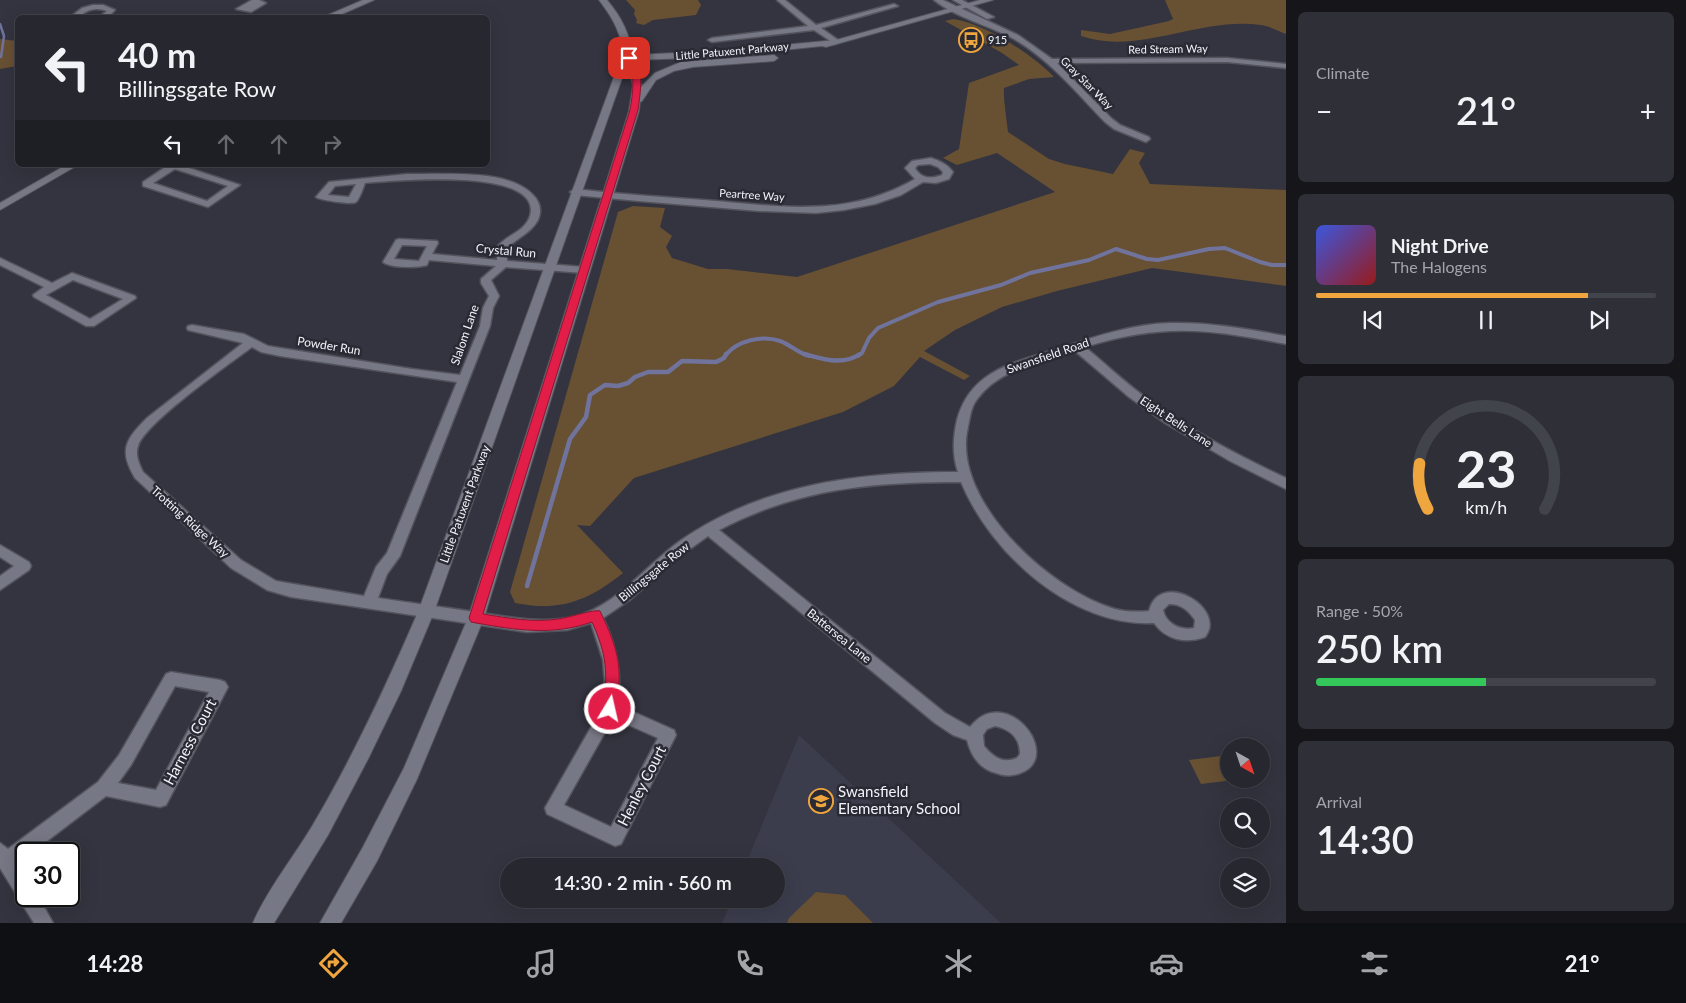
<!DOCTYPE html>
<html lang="en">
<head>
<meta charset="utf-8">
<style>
	:root { --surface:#26272f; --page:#2e2f37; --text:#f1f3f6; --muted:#a4a5aa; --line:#42444b; --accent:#f0a63f }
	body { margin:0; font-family:Lato,sans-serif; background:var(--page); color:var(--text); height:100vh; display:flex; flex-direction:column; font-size:19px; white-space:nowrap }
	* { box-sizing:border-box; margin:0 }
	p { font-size:16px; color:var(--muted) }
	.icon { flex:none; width:28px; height:28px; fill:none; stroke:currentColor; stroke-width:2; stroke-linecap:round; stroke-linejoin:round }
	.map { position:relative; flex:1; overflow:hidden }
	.details { display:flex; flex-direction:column; gap:12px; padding:12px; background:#15151a; width:400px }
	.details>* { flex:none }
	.top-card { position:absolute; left:15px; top:15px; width:475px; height:152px; border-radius:8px; box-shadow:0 5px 20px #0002,0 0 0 1px var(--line); background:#26272f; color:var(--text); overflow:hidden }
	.needle { width:32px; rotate:140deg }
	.fabs { position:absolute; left:1220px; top:738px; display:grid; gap:10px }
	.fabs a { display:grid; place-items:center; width:50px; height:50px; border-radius:50%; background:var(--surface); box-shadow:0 5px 20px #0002,0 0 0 1px var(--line); font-size:25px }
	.speed { position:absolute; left:15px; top:842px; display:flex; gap:10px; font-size:25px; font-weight:700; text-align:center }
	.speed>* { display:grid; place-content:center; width:65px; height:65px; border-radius:50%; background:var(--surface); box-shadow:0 5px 20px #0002,0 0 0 1px var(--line); line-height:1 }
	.speed .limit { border:2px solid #111; border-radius:8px; background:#fff; color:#111 }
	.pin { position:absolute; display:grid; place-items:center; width:42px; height:42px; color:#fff; margin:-21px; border-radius:10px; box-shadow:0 2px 8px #0006 }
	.me { position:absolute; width:55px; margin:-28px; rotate:9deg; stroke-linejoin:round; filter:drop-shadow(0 0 4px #0008) }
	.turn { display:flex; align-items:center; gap:18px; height:105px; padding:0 20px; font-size:22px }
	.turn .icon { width:65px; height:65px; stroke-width:2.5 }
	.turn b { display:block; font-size:35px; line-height:42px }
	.lanes { display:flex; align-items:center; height:48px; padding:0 20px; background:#0003; justify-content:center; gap:25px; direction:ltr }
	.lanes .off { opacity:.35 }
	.big { font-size:38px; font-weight:600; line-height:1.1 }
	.details .tile { flex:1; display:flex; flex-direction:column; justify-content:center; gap:8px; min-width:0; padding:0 18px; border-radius:8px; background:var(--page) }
	.details .dial { align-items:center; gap:0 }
	.dial svg { height:130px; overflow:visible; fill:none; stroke:var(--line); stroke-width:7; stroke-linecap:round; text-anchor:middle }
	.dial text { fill:var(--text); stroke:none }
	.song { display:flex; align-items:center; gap:15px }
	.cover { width:60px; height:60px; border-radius:8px; background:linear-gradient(135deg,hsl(230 70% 55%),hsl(0 70% 35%)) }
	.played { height:5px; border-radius:2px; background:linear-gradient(90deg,var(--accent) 80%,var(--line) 80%) }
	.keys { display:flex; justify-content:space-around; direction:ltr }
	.heat { display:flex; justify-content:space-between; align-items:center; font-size:28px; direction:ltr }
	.charge { height:8px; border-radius:4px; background:linear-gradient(90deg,#34c759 50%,var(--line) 0) }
	.trip { position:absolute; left:500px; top:858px; width:285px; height:50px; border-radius:25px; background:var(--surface); box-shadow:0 5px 20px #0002,0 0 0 1px var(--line); font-weight:600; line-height:50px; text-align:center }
	.dock { display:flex; height:80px; justify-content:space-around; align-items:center; background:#0f1013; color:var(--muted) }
	.dock .icon { width:35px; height:35px }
	.dock .current { color:var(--accent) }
	.dock b { font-size:22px; color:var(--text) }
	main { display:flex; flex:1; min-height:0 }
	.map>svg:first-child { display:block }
</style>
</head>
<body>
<main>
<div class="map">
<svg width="1286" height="923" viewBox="0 0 1286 923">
	<rect width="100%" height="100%" fill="#33343f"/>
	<!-- built -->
	<path fill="#3b3d4d" d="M 799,735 L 1001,923 L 722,923 L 732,899 L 776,899 L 776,866 L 745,866 Z"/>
	<!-- green -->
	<path fill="#685033" d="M 626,0 L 698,0 L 701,5 L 696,15 L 653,20 L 644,25 L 636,23 L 637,20 L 634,14 L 635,10 Z
		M 1165,0 L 1286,0 L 1286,34 C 1278,31 1269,26 1261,25 C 1201,16 1138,56 1081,36 L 1081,30 L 1110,34 L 1169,21 L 1173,19 Z
		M 953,19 C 984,23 1032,54 1054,77 L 1029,79 L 1004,88 C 1003,98 1007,121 1008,132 L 1049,159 L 1065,164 L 1113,174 L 1130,149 L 1145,153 L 1139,163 L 1150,184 L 1286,190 L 1286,286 L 1152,268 L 1057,291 L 1002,307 L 955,330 L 924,351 L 970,376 L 964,380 L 920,357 L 894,386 L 843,412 L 634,478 L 590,526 L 577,525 L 623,573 C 588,601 560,612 515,603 L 510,592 L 618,212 L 633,206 L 665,208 L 660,227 L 672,236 L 666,247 L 672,258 L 708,269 L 727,269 L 797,277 L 1055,192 L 997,153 L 957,165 L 943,158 L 959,149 L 969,83 L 1019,65 L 1002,53 L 945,21 Z
		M 0,39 L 17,41 L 17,66 L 0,69 Z
		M 1229,755 L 1229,779 L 1242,779 L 1201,784 L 1189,760 Z
		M 816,892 L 845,895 L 873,923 L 787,923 L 789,918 Z"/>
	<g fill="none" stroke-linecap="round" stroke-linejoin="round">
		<!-- stream-far2 -->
		<path stroke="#70749d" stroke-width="2.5" d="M 0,24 L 4,36 L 1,57"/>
		<!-- stream-far1 -->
		<path stroke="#70749d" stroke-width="4" d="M 725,356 C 737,340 763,335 780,341 C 791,345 798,353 809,356
			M 858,356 L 862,353 L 869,338 L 878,328 L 938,302 L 1001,285 L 1030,273 L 1089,260 L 1116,249 L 1147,259 L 1158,260 L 1209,249 L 1225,248 L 1260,262 L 1272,265 L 1286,265"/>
		<!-- stream -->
		<path stroke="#70749d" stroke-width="4.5" d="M 804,354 C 824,359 842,366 860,354
			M 527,586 L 570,439 L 586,417 L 590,395 L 605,385 L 618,386 L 628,383 L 635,377 L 648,372 L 668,372 L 682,361 L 716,362 L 724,358 L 726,354"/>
		<defs>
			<path id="minor" d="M 252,0 L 259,0 L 266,3 L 251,12 L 236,9 Z
				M 777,0 L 785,0 L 816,25 L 894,4 L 898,6 L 821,28 L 838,40 L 839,42 L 835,44 L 814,30 L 712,42 L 708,40 L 712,38 L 808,26 Z
				M 934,0 L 943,0 L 1018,35 L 1052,59 L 1227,58 L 1286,64 L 1286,68 L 1227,62 L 1057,63 L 1111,118 L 1120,125 L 1149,137 L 1150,139 L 1146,142 L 1114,129 L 1105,122 C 1076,92 1050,60 1014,39 C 990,26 955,17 934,0 Z
				M 953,0 L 962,0 L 994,17 L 987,19 Z
				M 93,5 L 103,5 L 115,10 L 107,18 L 98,18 L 107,11 C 97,7 89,9 81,15 L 82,18 L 75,18 L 73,15 L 82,8 Z
				M 931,158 C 940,161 947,164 953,172 L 949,179 L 936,183 L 923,182 L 901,195 L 875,204 L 844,210 L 816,213 L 759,211 L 639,201 L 575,195 L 570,192 L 575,189 C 618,194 661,197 704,200 C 779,206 846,219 915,179 L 905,168 L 912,161 ZM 930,164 L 938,167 L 943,172 L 942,175 C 932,179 921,179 915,168 L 918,165 Z
				M 167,165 L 180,165 L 240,185 L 208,207 L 143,186 L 143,182 L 167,166 ZM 175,169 L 228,186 L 207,201 L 153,183 Z
				M 407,174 C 442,175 508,168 533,195 C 540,202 542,211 538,220 C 530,234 518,237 507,248 L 507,261 L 584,267 L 589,270 L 584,273 L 506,267 L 491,280 L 499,296 L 493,308 L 490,326 L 400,556 L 387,574 L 378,598 C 410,603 443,607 475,612 C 507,617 540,624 573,617 C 616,607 645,566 680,541 C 762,484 859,472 958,472 C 952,455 953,437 957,420 C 971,368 1018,362 1063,347 C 1097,336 1133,324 1170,323 C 1209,322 1247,329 1286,336 L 1286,344 C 1208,329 1163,323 1085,347 C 1109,367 1131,388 1156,405 C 1197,434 1241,457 1286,478 L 1286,489 L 1230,461 L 1165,423 L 1129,397 L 1075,351 C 1042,362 1001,368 978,398 C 971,406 970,417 968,427 C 950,500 1051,591 1115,609 C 1126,612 1138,612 1149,611 C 1159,568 1228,608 1205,637 C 1186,644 1166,640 1154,623 C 1072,627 991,554 961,482 C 873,482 799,488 719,530 L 945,713 L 970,727 C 1005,683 1060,751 1025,771 C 1016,776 1006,777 996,773 C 980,769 971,756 967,740 L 953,735 L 935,723 L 708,536 L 676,559 L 631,599 L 603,618 C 617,647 622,674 618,705 L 674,730 L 676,735 L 621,844 L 615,846 L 547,814 L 545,808 L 602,708 L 605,683 L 603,660 L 591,623 L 567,630 L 527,632 L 291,597 L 267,590 L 231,568 L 135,478 C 118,450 126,439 147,418 L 243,343 L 188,330 L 187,328 L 188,326 L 192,325 L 244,334 L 268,346 L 280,348 L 412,369 L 460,375 L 480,326 L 483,308 L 489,296 L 481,283 L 481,279 L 496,266 L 429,260 L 427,265 C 417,268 390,268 383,262 L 396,240 L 399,239 L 437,241 L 438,243 L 432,254 L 497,260 L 497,247 C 506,235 525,232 530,216 C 544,166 391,181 365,183 C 363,188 360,198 356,202 C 352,205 320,200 316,197 L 329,182 ZM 356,184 L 349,197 L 328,195 L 335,186 ZM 402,245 L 427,246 L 419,261 L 394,259 ZM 252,347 L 261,352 L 280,356 L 457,382 L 387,553 L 376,567 L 364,596 L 276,581 L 241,560 L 143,472 C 139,464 135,455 138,446 C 145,423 229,364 252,347 ZM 1169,604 C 1181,604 1188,610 1195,620 L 1194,628 C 1181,631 1166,624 1163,610 ZM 613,718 L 658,738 L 611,827 L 564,805 ZM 995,726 C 1010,729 1020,738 1020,754 L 1017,758 C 1003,764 993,757 984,746 L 983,735 L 987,729 Z
				M 0,258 L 52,283 L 72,273 L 135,296 L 136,298 L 94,326 L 86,326 L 34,297 L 33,295 L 44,287 L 0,265 ZM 73,280 L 123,299 L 90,319 L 46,295 Z
				M 0,545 L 29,562 L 31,566 L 29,570 L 0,590 L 0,576 L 14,566 L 0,557 Z
				M 171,672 L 220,680 L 225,682 L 228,687 L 166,805 L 160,807 L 106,796 L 30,854 L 26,854 L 26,856 L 17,863 L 26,877 L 26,896 L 38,896 L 53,923 L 34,923 L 0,868 L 0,843 L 8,849 L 98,782 L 119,755 L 166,674 ZM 175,686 L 209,692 L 156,790 L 118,783 L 131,765 Z"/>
			<path id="tertiary" d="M 363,0 L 374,0 L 333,18 L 321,18 Z
				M 599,0 L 607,0 C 622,18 629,33 633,55 L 718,51 L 836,40 L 980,0 L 993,0 L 826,47 L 822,46 L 718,57 L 635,60 L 638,65 L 641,87 L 655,73 L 681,62 L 774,55 L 778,58 L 774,61 L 693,67 L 674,71 L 656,80 L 642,101 L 640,102 L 639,111 L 484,618 L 417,779 L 377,861 L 341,923 L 320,923 L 363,847 L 404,768 L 468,618 L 629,111 L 633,86 L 629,64 L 626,67 L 434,612 L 401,691 L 368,759 L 328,835 L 274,923 L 253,923 C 267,890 296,854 314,823 C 354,755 387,684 418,612 L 618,66 L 625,58 C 620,32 615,21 599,0 Z
				M 66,165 L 78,165 L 0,210 L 0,203 Z"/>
		</defs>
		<!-- minor casing -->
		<use href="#minor" stroke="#52535c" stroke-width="3"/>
		<!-- tertiary casing -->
		<use href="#tertiary" stroke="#52535c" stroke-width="2"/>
		<!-- minor -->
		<use href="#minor" fill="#777885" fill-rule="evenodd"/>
		<!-- tertiary -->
		<use href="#tertiary" fill="#777885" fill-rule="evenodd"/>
	</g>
	<!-- route -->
	<path fill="#e11d48" stroke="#92132f" d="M 629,56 C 646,65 640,94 638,110 L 483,614 C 508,618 533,623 558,619 C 568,618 594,609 600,611 C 619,651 622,665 617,709 L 615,713 L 610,715 L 605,713 L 603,709 C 608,673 607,655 592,622 C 552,636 516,630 476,623 L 471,622 L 469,618 L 630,110 C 633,92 636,74 626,58 Z"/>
	<!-- icons -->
	<defs>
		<symbol id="bus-ring" viewBox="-11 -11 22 22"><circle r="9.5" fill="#292a34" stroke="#f0a63f" stroke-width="1.5"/><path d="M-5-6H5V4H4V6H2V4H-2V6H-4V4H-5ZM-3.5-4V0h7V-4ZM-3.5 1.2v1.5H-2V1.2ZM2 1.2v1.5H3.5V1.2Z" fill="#f0a63f"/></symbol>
		<symbol id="school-ring" viewBox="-11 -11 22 22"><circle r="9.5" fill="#292a34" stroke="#f0a63f" stroke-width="1.5"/><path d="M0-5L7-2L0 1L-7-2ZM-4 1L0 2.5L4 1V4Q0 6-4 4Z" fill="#f0a63f"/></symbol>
	</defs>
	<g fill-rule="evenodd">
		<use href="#bus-ring" x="957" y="26" width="28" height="28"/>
		<use href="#school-ring" x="807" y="787" width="28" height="28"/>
	</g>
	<g text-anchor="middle" stroke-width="5" stroke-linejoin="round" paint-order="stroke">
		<!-- far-poi labels -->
		<g font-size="11" fill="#f2f3fa" stroke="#292a34" text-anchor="start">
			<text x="988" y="44">915</text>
		</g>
		<!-- far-street labels -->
		<g font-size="11" fill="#f2f3fa" stroke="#292a34">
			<text transform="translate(1168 49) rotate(-1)" y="4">Red Stream Way</text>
			<text transform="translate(732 51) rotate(-5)" y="4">Little Patuxent Parkway</text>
			<text transform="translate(1087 83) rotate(45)" y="4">Gray Star Way</text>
			<text transform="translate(752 195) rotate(4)" y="4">Peartree Way</text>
		</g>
		<!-- street labels -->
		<g font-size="12" fill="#f2f3fa" stroke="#292a34">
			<text transform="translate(506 251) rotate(5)" y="4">Crystal Run</text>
			<text transform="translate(465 335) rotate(-71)" y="4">Slalom Lane</text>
			<text transform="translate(329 346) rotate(9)" y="4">Powder Run</text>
			<text transform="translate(1048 356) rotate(-19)" y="4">Swansfield Road</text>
			<text transform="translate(1176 422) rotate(33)" y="4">Eight Bells Lane</text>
			<text transform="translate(465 504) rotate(-70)" y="4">Little Patuxent Parkway</text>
			<text transform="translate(190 522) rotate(42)" y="4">Trotting Ridge Way</text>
			<text transform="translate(654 572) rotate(-39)" y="4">Billingsgate Row</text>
			<text transform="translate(839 636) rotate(39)" y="4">Battersea Lane</text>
		</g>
		<!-- near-street labels -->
		<g font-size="15" fill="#f2f3fa" stroke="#292a34">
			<text transform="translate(190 742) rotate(-62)" y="5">Harness Court</text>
			<text transform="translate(642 786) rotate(-63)" y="5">Henley Court</text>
		</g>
		<!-- near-poi labels -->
		<g font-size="15" fill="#f2f3fa" stroke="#292a34" text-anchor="start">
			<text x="838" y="797">Swansfield<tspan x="838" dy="17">Elementary School</tspan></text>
		</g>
	</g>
</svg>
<div class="fabs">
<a><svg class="needle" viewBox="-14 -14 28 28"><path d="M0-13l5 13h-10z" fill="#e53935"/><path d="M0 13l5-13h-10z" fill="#a4a5aa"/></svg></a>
<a><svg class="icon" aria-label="search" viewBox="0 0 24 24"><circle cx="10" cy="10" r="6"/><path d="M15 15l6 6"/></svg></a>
<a><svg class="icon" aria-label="layers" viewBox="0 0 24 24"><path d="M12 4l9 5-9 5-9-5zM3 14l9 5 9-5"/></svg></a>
</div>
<div class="speed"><div class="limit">30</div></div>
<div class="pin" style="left:629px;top:58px;background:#d93025"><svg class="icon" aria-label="arrive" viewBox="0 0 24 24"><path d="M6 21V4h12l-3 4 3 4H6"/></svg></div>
<svg class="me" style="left:610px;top:709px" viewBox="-20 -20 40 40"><circle r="17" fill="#e11d48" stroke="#fff" stroke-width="3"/><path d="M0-11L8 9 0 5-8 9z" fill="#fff"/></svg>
<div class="trip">14:30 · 2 min · 560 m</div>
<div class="top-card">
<div class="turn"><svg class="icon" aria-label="left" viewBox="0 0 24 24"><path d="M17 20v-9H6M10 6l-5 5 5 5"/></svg><div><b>40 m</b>Billingsgate Row</div></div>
<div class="lanes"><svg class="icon" aria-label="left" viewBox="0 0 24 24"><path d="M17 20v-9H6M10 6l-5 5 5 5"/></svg><svg class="icon off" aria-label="ahead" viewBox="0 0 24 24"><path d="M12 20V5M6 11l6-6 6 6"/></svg><svg class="icon off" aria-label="ahead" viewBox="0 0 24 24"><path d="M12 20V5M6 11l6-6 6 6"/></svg><svg class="icon off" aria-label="right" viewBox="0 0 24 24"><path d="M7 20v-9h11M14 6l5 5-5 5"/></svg></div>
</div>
</div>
<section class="details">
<div class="tile"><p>Climate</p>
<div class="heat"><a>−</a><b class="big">21°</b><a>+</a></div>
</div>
<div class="tile">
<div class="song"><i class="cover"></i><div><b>Night Drive</b><p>The Halogens</p></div></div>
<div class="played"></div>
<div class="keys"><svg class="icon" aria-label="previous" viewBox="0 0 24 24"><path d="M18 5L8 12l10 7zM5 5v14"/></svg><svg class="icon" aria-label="pause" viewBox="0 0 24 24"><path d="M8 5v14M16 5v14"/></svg><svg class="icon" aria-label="next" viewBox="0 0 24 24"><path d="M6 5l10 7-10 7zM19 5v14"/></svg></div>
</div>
<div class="tile dial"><svg viewBox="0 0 100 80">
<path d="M14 69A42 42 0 1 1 86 69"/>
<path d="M14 69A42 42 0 0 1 9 41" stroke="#f0a63f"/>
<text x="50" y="56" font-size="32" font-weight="700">23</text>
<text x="50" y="72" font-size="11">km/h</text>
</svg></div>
<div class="tile"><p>Range · 50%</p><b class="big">250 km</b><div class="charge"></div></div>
<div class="tile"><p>Arrival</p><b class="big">14:30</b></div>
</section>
</main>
<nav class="dock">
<b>14:28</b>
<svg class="icon current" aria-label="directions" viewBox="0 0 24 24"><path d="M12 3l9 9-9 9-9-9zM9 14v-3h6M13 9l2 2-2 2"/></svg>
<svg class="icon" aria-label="music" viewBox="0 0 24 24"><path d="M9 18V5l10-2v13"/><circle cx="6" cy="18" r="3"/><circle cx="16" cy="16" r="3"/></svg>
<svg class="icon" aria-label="phone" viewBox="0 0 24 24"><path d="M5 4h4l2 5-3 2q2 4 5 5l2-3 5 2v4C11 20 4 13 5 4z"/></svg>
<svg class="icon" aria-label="climate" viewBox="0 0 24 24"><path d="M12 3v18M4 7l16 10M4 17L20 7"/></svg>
<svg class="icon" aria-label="car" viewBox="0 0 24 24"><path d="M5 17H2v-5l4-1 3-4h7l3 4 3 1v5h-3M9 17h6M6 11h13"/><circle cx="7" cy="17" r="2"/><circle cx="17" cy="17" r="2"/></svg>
<svg class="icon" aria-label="filters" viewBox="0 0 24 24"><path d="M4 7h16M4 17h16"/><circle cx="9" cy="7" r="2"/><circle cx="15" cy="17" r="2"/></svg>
<b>21°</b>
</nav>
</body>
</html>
